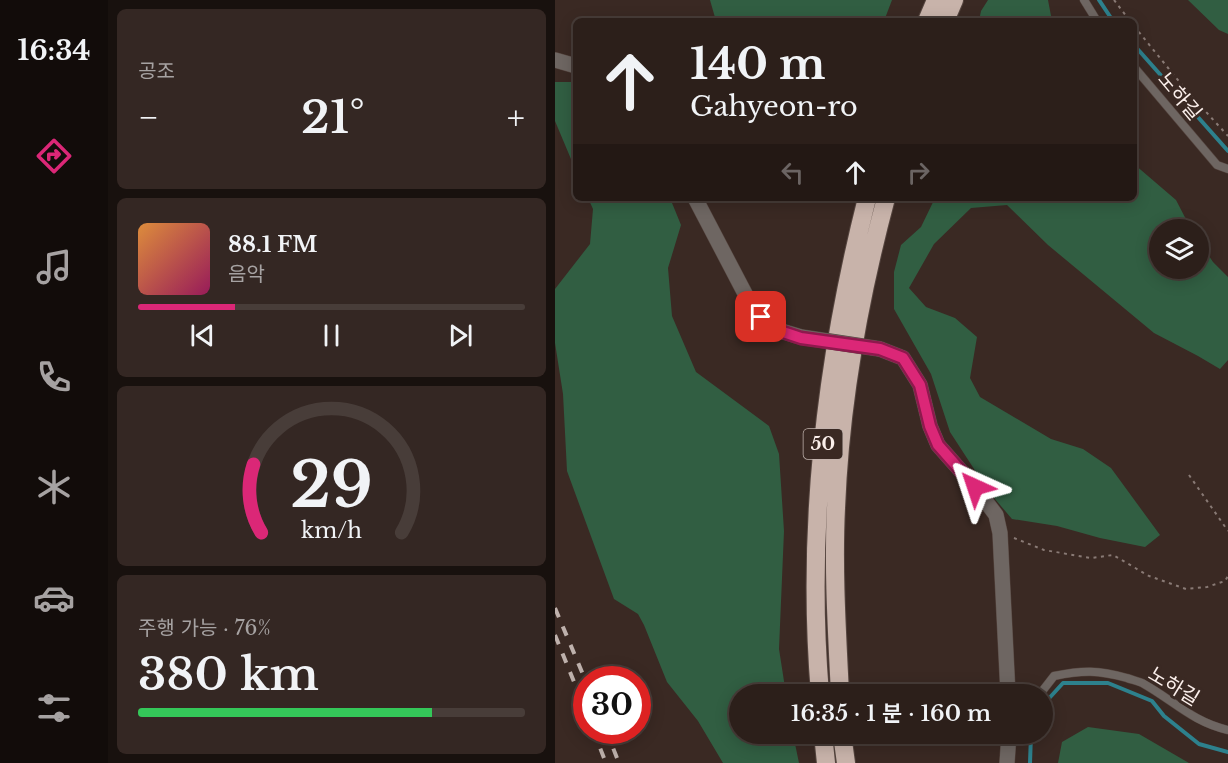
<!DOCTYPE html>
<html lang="ko">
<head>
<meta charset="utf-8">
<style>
	:root { --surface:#2c1f1a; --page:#342723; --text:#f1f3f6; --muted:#a6a2a2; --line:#483d39; --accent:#db2777 }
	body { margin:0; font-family:"Libre Baskerville","Noto Sans KR",serif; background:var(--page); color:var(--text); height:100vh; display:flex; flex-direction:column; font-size:22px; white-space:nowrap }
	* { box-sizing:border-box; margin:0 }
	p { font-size:20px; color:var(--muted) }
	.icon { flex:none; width:33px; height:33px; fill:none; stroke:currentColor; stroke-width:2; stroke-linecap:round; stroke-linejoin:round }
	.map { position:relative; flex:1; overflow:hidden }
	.drawer { display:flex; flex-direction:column; gap:9px; padding:9px; background:#18110e; width:447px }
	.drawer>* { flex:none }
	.banner { position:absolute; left:18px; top:18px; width:564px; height:183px; border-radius:9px; box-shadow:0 3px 15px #0003,0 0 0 2px var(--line); background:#2c1f1a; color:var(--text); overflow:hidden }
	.tools { position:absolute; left:594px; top:219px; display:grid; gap:12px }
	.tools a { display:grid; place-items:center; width:60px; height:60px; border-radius:50%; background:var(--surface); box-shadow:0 3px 15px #0003,0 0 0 2px var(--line); font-size:30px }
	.speed { position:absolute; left:18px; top:666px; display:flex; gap:12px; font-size:30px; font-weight:700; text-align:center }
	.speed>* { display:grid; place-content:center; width:78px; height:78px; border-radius:50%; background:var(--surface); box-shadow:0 3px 15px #0003,0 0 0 2px var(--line); line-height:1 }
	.speed .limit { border:9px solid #d22; background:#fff; color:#111 }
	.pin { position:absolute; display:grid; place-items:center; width:51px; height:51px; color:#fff; margin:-26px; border-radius:12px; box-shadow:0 3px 9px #0006 }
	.me { position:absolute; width:66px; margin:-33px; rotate:318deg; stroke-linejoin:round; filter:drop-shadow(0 0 4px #0008) }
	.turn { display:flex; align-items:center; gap:21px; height:126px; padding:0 18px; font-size:27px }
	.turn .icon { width:78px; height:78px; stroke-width:2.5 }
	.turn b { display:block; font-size:42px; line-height:51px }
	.lanes { display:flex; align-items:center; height:57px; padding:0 18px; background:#0003; justify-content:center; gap:30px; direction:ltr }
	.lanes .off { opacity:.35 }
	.big { font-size:45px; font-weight:600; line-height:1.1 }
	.drawer .tile { flex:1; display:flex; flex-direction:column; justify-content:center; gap:9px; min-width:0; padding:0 21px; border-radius:9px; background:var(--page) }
	.drawer .dial { align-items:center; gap:0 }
	.dial svg { height:156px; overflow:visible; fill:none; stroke:var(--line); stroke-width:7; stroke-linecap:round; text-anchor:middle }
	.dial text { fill:var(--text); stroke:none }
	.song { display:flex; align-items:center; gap:18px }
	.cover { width:72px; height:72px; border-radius:9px; background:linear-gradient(135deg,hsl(30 70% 55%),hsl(330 70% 35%)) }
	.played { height:6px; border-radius:3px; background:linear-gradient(90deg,var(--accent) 25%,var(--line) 25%) }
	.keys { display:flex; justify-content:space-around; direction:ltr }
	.heat { display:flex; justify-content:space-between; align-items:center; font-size:33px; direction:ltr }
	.charge { height:9px; border-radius:4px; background:linear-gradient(90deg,#34c759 76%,var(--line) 0) }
	.trip { position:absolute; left:174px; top:684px; width:324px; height:60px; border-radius:30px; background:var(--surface); box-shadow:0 3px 15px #0003,0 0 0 2px var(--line); font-weight:600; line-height:60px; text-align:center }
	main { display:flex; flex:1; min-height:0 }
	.tab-bar { display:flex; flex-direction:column; width:108px; justify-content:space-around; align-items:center; background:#120c0a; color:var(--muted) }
	.tab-bar .icon { width:42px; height:42px }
	.tab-bar .active { color:var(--accent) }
	.tab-bar b { font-size:27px; color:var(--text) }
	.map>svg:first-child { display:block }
</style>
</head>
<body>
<main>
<nav class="tab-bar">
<b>16:34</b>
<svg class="icon active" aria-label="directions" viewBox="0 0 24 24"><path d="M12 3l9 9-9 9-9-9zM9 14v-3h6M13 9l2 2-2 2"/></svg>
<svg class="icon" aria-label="music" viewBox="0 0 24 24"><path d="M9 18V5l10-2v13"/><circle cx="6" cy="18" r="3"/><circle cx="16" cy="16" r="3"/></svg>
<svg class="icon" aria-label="phone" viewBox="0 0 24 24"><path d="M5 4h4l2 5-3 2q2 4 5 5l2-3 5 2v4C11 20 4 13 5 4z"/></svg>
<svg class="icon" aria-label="climate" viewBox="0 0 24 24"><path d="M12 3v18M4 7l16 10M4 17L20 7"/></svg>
<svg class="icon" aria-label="car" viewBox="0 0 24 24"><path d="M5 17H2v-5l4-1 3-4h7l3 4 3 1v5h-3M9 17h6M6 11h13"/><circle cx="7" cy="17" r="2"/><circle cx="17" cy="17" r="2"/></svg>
<svg class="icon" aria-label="filters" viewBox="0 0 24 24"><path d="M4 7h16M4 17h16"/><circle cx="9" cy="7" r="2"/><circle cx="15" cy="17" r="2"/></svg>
</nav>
<section class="drawer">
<div class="tile"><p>공조</p>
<div class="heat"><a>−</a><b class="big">21°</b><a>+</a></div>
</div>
<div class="tile">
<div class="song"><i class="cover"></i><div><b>88.1 FM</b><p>음악</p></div></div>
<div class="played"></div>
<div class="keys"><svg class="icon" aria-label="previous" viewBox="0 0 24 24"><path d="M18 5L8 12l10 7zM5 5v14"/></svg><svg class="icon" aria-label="pause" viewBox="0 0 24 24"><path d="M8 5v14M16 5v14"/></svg><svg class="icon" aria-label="next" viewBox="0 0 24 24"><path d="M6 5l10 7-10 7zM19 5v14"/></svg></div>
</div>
<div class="tile dial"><svg viewBox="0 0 100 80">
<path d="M14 69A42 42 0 1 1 86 69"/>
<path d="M14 69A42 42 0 0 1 10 34" stroke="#db2777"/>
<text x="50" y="56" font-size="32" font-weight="700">29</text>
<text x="50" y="72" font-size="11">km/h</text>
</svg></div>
<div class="tile"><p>주행 가능 · 76%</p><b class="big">380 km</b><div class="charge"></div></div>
</section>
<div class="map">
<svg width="673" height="763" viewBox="0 0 673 763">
	<rect width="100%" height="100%" fill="#3a2923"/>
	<!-- green -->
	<path fill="#315e42" d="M 155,0 L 337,0 L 329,21 L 161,21 Z
		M 433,0 L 493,0 L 497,21 L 424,21 L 426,11 Z
		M 633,0 L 673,0 L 673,34 L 664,30 Z
		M 0,82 L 17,82 L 21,84 L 21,171 L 0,121 Z
		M 579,164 L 621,200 L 636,229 L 604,230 L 604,268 L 644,268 L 644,241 L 658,262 L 673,277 L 673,360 L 665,369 L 643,356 L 599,333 L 493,245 L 452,205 L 416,208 L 379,244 L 354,288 L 371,307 L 400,318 L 422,337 L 415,378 L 425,397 L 496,439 L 528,449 L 556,468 L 605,535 L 590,547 L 545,538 L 502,526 L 457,519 L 434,492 L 395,432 L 376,374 L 339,309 L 339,272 L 346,245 L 366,227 L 380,198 L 579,198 Z
		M 33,198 L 115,198 L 126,225 L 113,268 L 117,316 L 141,372 L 214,426 L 224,454 L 229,531 L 224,649 L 231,694 L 184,694 L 184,734 L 238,734 L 244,763 L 168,763 L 143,721 L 112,682 L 89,625 L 83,614 L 59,599 L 12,471 L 8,394 L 0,343 L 0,289 L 35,244 L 38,209 Z
		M 533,727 L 584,734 L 634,763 L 503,763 L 507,742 Z"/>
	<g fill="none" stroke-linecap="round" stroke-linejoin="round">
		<!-- stream -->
		<path stroke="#2d818d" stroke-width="4" d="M 544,0 L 558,21
			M 579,45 L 673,151
			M 488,705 L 508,683 L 553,683 L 597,701 L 609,716 L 644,744 L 673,752
			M 475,763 L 476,734"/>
		<defs>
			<path id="service" d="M 529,0 L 542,21
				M 579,67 L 662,165 L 673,169
				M 485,694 L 499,676 C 528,670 543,670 572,678 C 577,680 584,681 589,684 C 619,701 638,722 673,730"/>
			<path id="minor" d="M 0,60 L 21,66
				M 140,198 L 197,307 L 216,328 L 246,337
				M 325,349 L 348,358 L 365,385 L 375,426 L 383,445 L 420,487 L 441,515 L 445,533 L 453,694
				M 452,763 L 454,734"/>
			<path id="motorway" d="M 372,21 L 381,0
				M 390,21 L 399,0
				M 265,694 C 251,527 271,360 312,198
				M 285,694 C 282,632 278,570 281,508 C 285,404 304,299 331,198
				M 268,734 L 271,763
				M 287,734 L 291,763"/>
		</defs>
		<!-- service casing -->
		<use href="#service" stroke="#55453f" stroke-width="9"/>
		<!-- minor casing -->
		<use href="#minor" stroke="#55453f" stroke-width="16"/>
		<!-- motorway casing -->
		<use href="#motorway" stroke="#55453f" stroke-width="20"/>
		<!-- path -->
		<path stroke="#897a75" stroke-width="2" stroke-dasharray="3 4.5" stroke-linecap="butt" d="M 559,0 L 575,21
			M 579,26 L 631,90 L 673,136
			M 634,475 L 673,531
			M 459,538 L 489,550 L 536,558 L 558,555 L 594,576 L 631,589 L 652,587 L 670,581 L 673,576"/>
		<!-- service -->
		<use href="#service" stroke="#6e6662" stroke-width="8"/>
		<!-- minor -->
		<use href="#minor" stroke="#6e6662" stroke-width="15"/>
		<!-- motorway -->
		<use href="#motorway" stroke="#c8b3aa" stroke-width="18"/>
		<!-- rail -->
		<path stroke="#beb1ac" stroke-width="4" stroke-dasharray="10 10" stroke-linecap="butt" d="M 0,608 L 32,684
			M 0,635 L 32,714
			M 38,730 L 51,763
			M 51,730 L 64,763"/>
		<defs>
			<path id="minor-bridge" d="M 246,337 L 325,349"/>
		</defs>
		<!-- minor-bridge casing -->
		<use href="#minor-bridge" stroke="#55453f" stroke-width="16" stroke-linecap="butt"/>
		<!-- minor-bridge -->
		<use href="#minor-bridge" stroke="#6e6662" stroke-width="15"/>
	</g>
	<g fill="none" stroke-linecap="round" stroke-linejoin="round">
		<defs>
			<path id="route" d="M 206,317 L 216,328 L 246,338 L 325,349 L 348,358 L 365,385 L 375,426 L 383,445 L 420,487"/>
		</defs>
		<!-- route casing -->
		<use href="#route" stroke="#8e194d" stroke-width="15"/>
		<!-- route -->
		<use href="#route" stroke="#db2777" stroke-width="10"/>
	</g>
	<g text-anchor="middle" stroke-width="6" stroke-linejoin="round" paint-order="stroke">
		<!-- shield labels -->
		<rect fill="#3a2923" stroke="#c1b4af" stroke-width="1.5" x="248.5" y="429" width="39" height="30" rx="4.5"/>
		<g font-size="18" font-weight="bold" fill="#fbefeb">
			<text x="268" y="450">50</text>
		</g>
		<!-- street labels -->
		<g font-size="20" fill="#fbefeb" stroke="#3a2923">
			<text transform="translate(625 96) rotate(50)" y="7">노하길</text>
			<text transform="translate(619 686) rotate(31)" y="7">노하길</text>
		</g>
	</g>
</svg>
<div class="tools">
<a><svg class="icon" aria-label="layers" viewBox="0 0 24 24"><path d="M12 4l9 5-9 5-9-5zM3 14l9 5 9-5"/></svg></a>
</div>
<div class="speed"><div class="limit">30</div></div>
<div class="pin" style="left:206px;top:317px;background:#d93025"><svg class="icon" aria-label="arrive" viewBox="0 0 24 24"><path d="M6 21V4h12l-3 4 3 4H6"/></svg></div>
<svg class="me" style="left:420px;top:487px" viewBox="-20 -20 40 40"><path d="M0-17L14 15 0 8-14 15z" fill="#db2777" stroke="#fff" stroke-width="4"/></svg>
<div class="trip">16:35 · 1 분 · 160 m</div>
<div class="banner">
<div class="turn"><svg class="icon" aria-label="ahead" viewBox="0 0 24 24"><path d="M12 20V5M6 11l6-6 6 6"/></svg><div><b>140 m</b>Gahyeon-ro</div></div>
<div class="lanes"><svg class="icon off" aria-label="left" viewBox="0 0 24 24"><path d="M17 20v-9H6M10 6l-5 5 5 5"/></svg><svg class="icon" aria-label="ahead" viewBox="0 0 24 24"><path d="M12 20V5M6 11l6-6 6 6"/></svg><svg class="icon off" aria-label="right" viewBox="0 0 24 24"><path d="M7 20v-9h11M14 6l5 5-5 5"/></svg></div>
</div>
</div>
</main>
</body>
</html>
